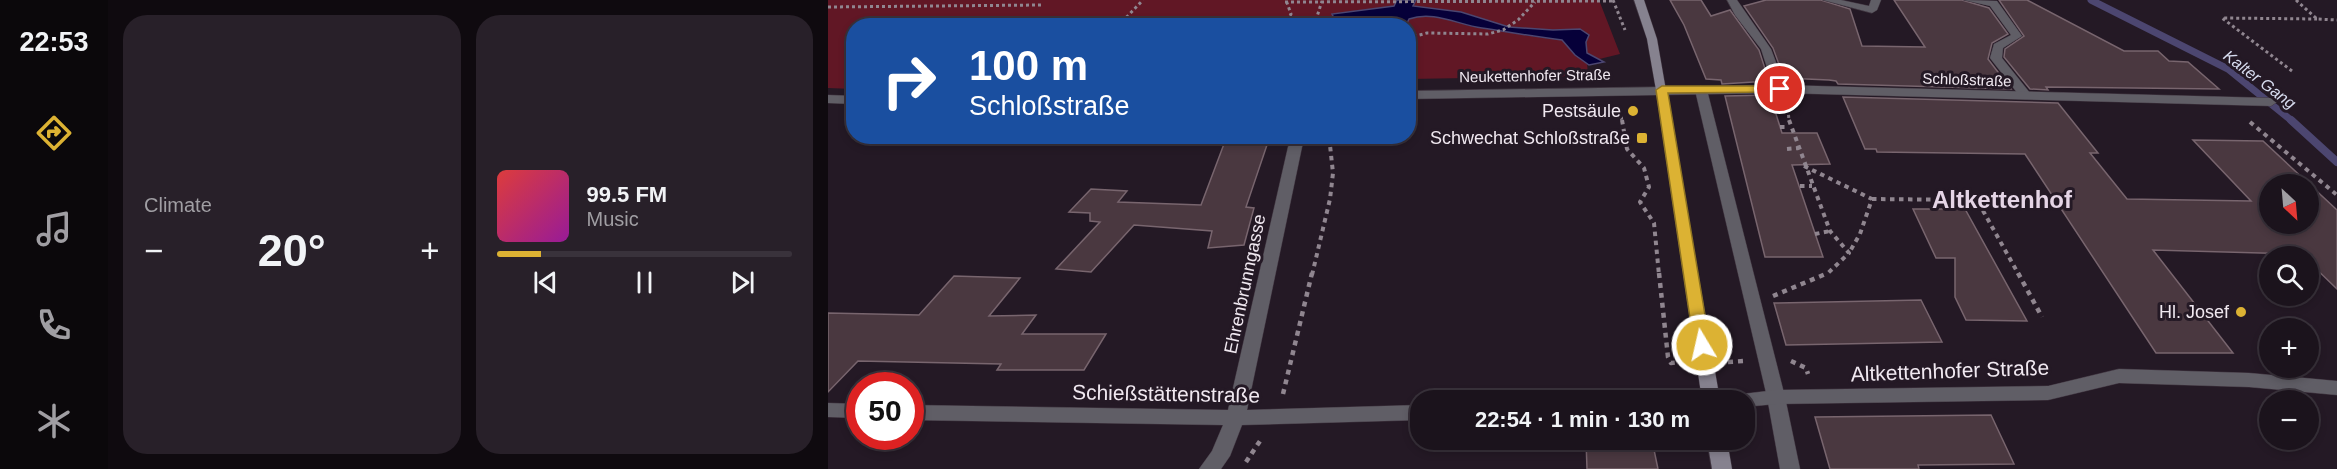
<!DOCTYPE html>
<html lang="en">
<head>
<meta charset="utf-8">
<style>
	:root { --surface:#1b131c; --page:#282029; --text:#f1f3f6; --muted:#a09ea3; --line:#39323b; --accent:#dcb233 }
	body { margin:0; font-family:Arial,sans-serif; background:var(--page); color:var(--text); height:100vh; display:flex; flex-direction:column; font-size:22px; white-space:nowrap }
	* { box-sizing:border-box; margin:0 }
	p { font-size:20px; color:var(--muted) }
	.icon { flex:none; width:33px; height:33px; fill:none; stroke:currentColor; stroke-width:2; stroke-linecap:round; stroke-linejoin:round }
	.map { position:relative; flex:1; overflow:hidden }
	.details { display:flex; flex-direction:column; gap:15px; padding:15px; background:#0f0a0f; width:720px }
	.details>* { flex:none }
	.hud { position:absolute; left:18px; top:18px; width:570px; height:126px; border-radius:24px; box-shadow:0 3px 9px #0003,0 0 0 2px var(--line); background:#1a4fa0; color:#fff; overflow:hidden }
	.needle { width:39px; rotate:154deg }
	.buttons { position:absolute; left:1431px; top:174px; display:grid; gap:12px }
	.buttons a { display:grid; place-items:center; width:60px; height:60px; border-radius:50%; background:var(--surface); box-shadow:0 3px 9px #0003,0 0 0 2px var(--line); font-size:30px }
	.speed { position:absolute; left:18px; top:372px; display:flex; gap:12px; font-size:30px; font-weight:700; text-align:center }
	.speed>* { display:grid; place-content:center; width:78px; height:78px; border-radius:50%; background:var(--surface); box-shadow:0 3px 9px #0003,0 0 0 2px var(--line); line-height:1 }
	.speed .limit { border:9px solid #d22; background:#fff; color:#111 }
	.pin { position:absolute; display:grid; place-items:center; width:51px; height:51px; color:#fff; margin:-26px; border:3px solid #fff; border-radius:50%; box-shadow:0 2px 6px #0007 }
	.me { position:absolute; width:66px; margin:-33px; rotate:351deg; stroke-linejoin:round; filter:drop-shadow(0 0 4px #0008) }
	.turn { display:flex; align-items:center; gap:21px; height:126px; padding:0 24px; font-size:27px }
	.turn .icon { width:78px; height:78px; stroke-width:2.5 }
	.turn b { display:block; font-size:42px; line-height:51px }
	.big { font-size:45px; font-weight:600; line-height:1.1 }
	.details .widget { flex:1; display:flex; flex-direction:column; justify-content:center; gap:9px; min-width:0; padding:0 21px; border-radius:24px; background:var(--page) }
	.song { display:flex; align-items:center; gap:18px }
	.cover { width:72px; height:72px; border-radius:9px; background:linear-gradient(135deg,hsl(0 70% 55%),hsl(300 70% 35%)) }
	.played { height:6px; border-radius:3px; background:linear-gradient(90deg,var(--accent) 15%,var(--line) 15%) }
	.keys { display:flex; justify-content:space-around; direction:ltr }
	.heat { display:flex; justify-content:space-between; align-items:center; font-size:33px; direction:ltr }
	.details .tiles { flex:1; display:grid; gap:15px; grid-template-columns:repeat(2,1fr) }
	.trip { position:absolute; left:582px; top:390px; width:345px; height:60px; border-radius:24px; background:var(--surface); box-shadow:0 3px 9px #0003,0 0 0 2px var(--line); font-weight:600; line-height:60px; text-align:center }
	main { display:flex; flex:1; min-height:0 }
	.dock { display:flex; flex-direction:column; width:108px; justify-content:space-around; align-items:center; background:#0b080b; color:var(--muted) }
	.dock .icon { width:42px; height:42px }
	.dock .active { color:var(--accent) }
	.dock b { font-size:27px; color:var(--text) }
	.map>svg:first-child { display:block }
</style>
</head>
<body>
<main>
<nav class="dock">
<b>22:53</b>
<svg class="icon active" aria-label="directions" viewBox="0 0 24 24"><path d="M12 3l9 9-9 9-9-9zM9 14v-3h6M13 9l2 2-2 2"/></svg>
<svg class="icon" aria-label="music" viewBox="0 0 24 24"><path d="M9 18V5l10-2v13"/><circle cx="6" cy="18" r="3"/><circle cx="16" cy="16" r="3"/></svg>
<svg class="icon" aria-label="phone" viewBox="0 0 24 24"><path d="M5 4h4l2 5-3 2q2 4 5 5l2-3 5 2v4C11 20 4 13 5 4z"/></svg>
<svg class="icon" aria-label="climate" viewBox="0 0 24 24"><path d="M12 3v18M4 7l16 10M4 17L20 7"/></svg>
</nav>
<section class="details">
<div class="tiles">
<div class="widget"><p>Climate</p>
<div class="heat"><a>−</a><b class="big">20°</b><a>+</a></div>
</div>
<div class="widget">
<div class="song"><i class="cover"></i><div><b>99.5 FM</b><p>Music</p></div></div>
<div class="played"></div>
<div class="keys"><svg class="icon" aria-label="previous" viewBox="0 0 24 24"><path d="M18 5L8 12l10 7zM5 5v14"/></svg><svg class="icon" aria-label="pause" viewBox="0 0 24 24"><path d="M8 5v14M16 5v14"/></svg><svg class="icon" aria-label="next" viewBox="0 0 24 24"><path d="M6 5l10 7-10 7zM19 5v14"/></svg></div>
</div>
</div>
</section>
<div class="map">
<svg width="1509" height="469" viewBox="0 0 1509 469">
	<rect width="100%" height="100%" fill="#241925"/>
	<!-- green -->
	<path fill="#611725" d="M 0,0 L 771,0 L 792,54 L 759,62 L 760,76 L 581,79 L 580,26 L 26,26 L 25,89 L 0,88 Z"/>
	<!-- water -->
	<path fill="#060039" stroke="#4c4670" stroke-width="1.5" d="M 569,0 L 588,0 L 585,6 L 633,12 L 681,27 L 725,30 L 752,29 L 761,35 L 758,42 L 759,53 L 776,62 L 761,65 L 747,55 L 734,40 C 708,37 681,32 654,28 C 630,25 606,10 581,19 L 579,23 L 571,24 L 507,20 L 504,14 L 566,6 Z"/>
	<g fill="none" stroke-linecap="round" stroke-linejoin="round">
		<!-- stream-far1 -->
		<path stroke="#4c4670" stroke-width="7" d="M 1263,0 L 1400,69 L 1464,121"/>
		<!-- stream -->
		<path stroke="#4c4670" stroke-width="8" d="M 1463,120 L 1509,162"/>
	</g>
	<!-- building -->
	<path fill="#4a3840" stroke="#78656e" stroke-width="1.5" fill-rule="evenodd" d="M 842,0 L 873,0 L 883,16 L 902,10 L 931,50 L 941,81 L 894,84 L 893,80 L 878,79 L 856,25 Z
		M 938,0 L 993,0 L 1022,9 L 1034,46 L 1097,47 L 1066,0 L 1134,0 L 1161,8 L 1180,34 L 1164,43 L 1160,59 L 1183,89 L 1010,84 L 1008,81 L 1001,80 L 956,78 L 945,48 L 916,6 Z
		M 1171,0 L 1199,0 L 1296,51 L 1330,51 L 1341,61 L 1360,62 L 1391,89 L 1218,87 L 1220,90 L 1202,89 L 1176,57 L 1177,49 L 1196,36 Z
		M 942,95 L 954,133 L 989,133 L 1002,164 L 964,165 L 995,257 L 937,257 L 897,96 Z
		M 1015,97 L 1230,103 L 1270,153 L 1262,153 L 1299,199 L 1423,201 L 1365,140 L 1435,141 L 1509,210 L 1509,289 L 1480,261 L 1480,256 L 1471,254 L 1325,250 L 1405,353 L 1328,353 L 1197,154 L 1049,152 L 1048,149 L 1037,149 ZM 1442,184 L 1480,184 L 1480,224 L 1442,224 Z
		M 399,136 L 442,136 L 418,207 L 426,208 L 416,245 L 380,248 L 384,231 L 306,225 L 263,272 L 228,269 L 272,222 L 262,221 L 262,213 L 241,212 L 263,189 L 299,191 L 290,202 L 373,205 Z
		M 1085,209 L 1137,209 L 1199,321 L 1138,320 L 1127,297 L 1127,258 L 1108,258 Z
		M 126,276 L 192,278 L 161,316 L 208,315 L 194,334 L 278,334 L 256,370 L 169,370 L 173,364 L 30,361 L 0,392 L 0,313 L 91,315 Z
		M 1093,300 L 1114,342 L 958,345 L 946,303 Z
		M 1163,415 L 1186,464 L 1090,465 L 1091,469 L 1002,469 L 987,417 Z
		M 758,440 L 824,440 L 830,469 L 759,469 Z"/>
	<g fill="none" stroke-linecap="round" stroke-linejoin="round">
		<defs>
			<path id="service" d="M 899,0 L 909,0 L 943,49 L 958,89 L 956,92 L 948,92 L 946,89 L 933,49 L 907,15 Z
				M 995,0 L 1013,0 L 1041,6 L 1043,0 L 1053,0 L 1049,10 L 1044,13 Z
				M 1136,0 L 1169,1 L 1194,36 L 1175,48 L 1174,58 L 1202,93 L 1202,99 L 1194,99 L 1162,58 L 1166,44 L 1183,35 L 1162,6 Z
				M 873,86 L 879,90 L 957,397 L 972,469 L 952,469 L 939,397 L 867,90 Z"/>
			<path id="minor" d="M 952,85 L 1443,98 L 1449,102 L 1443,106 L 952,93 L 580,99 L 580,91 Z
				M 0,95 L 26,96 L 26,104 L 0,103 Z
				M 465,136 L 478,136 L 474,147 L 419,410 L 592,405 L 592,420 L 414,425 L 402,456 L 393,469 L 371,469 L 384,451 L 395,425 L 82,420 L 82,405 L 400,410 L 460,147 Z
				M 1291,369 L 1421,373 L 1509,381 L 1509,395 L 1421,387 L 1291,383 L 1220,400 L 948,404 L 916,407 L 916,400 L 904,400 L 906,395 L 948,390 L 1220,386 Z
				M 0,403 L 32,404 L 32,418 L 0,417 Z"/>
			<path id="secondary" d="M 806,0 L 816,0 L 829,39 L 892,400 L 874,400 L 828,90 L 819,39 Z
				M 879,440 L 899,440 L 904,469 L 884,469 Z"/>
		</defs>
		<!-- service casing -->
		<use href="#service" stroke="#413641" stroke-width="1"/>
		<!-- minor casing -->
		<use href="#minor" stroke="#413641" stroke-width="1"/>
		<!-- secondary casing -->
		<use href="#secondary" stroke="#413641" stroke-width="1"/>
		<!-- path-far2 -->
		<path stroke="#908690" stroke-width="3" stroke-dasharray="3 3" stroke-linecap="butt" d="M 785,0 L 797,30
			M 1468,0 L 1489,19 L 1509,20
			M 457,2 L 785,1
			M 0,7 L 213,5
			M 290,26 L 315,0
			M 456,26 L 463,14 L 458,0
			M 486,26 L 494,1
			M 580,38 L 599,33 L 660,34 L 675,30 L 690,20 L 707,2
			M 1464,71 L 1394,18 L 1489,19
			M 960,109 L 961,121
			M 792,111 L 794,121"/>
		<!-- path-far1 -->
		<path stroke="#908690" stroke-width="4" stroke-dasharray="4.5 4.5" stroke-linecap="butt" d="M 794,120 L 799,149 L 816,168 L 821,187 L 812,202 L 826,223 L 831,275
			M 961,120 L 1002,231 L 1021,253 L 998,275
			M 1422,122 L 1509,195
			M 952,127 L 961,127
			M 959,149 L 970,148
			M 976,166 L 1044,199 L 1032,234 L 1021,253
			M 972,186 L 984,186
			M 1044,199 L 1149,200 L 1191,275
			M 987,234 L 1002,231
			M 484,275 L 502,199 L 505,173 L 501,136"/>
		<!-- path -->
		<path stroke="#908690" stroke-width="4.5" stroke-dasharray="5 5" stroke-linecap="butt" d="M 831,273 L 840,357 L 843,363 L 853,362
			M 1190,273 L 1214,317
			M 945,296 L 1000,273
			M 963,361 L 978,368 L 980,374
			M 900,362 L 916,361
			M 455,394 L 484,273
			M 418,462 L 432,441"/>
		<!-- service -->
		<use href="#service" fill="#605e66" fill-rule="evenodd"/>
		<!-- minor -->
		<use href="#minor" fill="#605e66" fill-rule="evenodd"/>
		<!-- secondary -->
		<use href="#secondary" fill="#86828f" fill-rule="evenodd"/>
	</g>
	<!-- route -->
	<path fill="#dcb233" stroke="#8f7421" stroke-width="1.5" d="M 834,86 L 952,86 L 958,89 L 952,92 L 840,93 L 882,345 L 874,350 L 866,345 L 828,90 Z"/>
	<!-- markers -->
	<g fill="#dcb233" stroke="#241925" stroke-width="2">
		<circle cx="805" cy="111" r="6"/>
		<rect x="808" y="132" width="12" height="12" rx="3"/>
		<circle cx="1413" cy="312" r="6"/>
	</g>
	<g text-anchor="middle" stroke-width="6" stroke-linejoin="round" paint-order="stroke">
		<!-- far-street labels -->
		<g font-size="15" fill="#f0e8f0" stroke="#241925">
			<text transform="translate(707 76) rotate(-1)" y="5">Neukettenhofer Straße</text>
			<text transform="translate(1139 80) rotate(2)" y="5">Schloßstraße</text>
		</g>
		<!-- far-water labels -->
		<g font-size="16" font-style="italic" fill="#d7dcef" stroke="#241925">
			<text transform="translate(1432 79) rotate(37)" y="6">Kalter Gang</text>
		</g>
		<!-- poi labels -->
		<g font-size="18" fill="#f0e8f0" stroke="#241925" text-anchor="end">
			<text x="793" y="117">Pestsäule</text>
			<text x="802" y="144">Schwechat Schloßstraße</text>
			<text x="1401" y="318">Hl. Josef</text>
		</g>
		<!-- street labels -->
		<g font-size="18" fill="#f0e8f0" stroke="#241925">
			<text transform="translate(417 284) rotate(-78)" y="6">Ehrenbrunngasse</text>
		</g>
		<!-- near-street labels -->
		<g font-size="21" fill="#f0e8f0" stroke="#241925">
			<text transform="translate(1122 371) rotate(-2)" y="7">Altkettenhofer Straße</text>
			<text transform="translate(338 394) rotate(1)" y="7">Schießstättenstraße</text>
		</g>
		<!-- district labels -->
		<g font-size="24" font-weight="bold" fill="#e5d5e6" stroke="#241925">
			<text x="1174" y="208">Altkettenhof</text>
		</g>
	</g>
</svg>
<div class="buttons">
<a><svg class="needle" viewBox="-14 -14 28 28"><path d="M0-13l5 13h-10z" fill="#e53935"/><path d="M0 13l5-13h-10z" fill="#a09ea3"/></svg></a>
<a><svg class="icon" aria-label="search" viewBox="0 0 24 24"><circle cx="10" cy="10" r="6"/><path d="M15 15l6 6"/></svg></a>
<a>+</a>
<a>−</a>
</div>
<div class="speed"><div class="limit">50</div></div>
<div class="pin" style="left:952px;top:89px;background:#d93025"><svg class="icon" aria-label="arrive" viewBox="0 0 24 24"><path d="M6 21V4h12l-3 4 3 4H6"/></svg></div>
<svg class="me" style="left:874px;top:345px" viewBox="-20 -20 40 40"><circle r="17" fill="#dcb233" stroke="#fff" stroke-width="3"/><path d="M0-11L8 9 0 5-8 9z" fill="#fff"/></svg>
<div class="trip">22:54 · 1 min · 130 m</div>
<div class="hud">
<div class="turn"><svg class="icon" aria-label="right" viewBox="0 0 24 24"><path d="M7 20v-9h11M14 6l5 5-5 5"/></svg><div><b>100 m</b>Schloßstraße</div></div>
</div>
</div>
</main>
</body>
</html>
